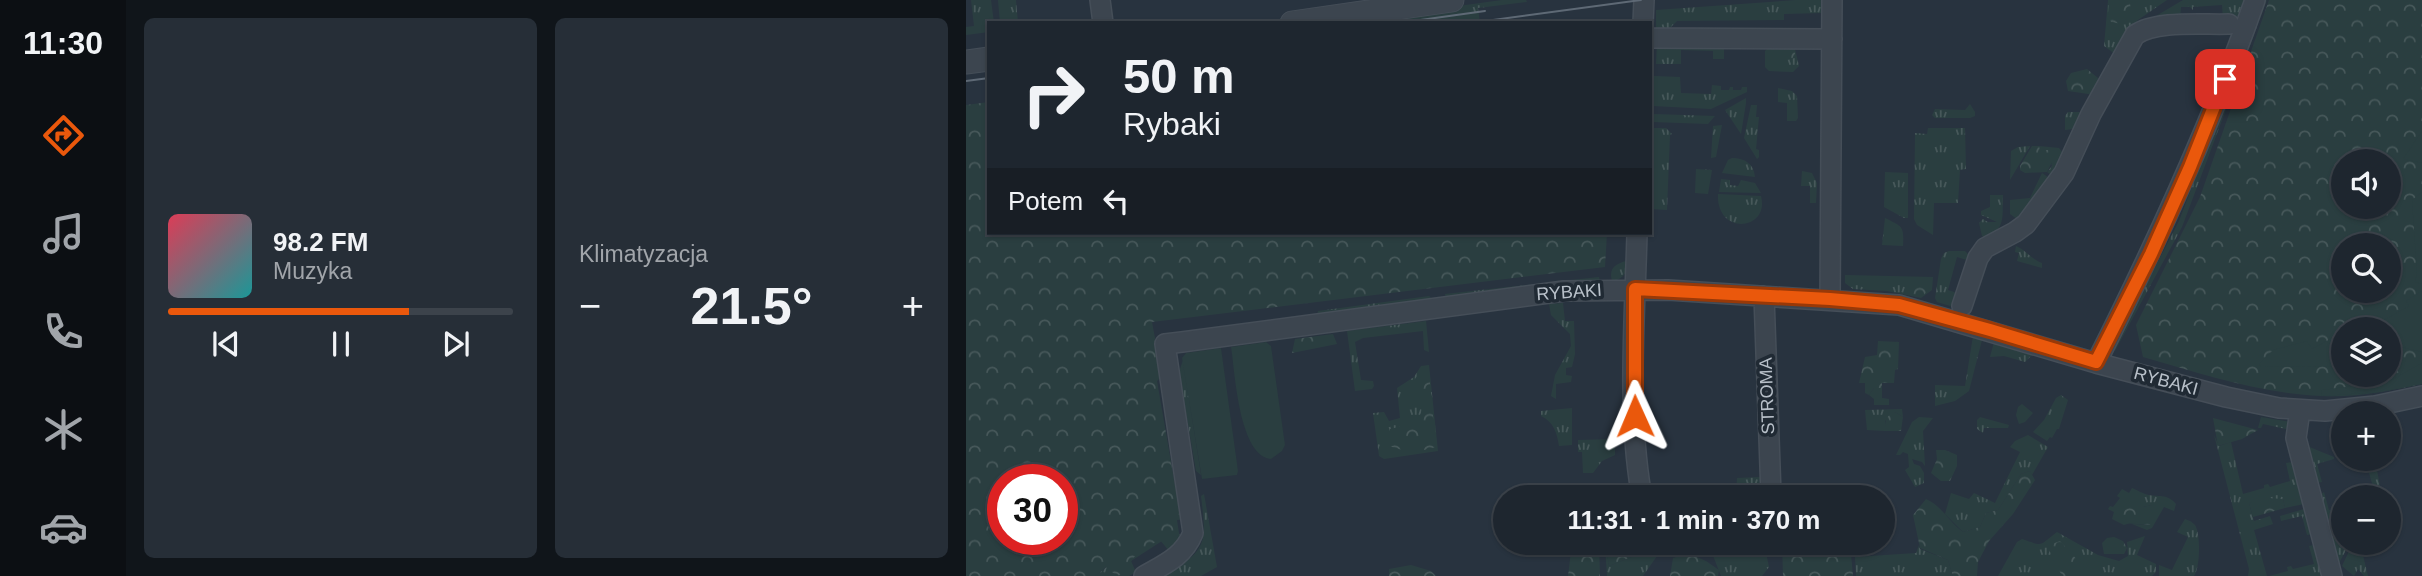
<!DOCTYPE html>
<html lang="pl">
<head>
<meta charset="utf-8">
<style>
	:root { --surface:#1e262f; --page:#262e37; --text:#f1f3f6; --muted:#a1a5aa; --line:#3c434b; --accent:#ea580c }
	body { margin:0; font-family:Arial,sans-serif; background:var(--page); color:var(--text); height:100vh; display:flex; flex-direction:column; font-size:26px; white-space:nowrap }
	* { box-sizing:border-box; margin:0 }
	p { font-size:23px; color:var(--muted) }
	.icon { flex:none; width:38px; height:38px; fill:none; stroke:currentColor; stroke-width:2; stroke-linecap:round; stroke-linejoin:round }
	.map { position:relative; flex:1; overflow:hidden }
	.details { display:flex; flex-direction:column; gap:18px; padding:18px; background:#10151a; width:840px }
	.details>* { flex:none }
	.guide { position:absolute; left:21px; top:21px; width:665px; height:214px; border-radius:0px; box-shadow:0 2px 5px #0004,0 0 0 2px var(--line); background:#1e262f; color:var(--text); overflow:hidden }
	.buttons { position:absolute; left:1365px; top:149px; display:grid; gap:14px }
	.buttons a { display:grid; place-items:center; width:70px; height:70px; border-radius:50%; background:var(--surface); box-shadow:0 2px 5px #0004,0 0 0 2px var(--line); font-size:35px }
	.speed { position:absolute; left:21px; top:464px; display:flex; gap:14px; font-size:35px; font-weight:700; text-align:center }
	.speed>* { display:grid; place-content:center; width:91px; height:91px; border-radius:50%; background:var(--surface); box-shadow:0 2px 5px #0004,0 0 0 2px var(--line); line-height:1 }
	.speed .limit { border:10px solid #d22; background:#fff; color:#111 }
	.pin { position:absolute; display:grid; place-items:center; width:60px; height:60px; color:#fff; margin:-30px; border-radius:14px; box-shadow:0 4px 10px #0006 }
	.me { position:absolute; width:77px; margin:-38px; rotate:359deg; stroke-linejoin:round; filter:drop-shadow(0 0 5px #0008) }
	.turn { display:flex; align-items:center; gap:24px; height:147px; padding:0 21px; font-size:32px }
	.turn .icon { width:91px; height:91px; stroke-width:2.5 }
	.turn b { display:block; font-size:49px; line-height:60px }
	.then { display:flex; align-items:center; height:66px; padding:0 21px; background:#0003; gap:14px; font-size:26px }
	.big { font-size:52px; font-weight:600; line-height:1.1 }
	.details .tile { flex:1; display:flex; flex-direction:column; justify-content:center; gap:10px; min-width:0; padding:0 24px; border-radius:10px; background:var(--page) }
	.song { display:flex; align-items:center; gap:21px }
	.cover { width:84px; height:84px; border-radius:10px; background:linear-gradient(135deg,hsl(350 70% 55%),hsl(180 70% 35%)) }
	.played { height:7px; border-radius:4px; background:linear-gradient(90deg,var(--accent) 70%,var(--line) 70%) }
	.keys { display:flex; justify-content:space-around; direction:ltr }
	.heat { display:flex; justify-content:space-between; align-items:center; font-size:38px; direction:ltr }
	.details .tiles { flex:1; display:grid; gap:18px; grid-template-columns:repeat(2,1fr) }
	.trip { position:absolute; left:527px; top:485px; width:402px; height:70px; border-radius:35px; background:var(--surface); box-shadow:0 2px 5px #0004,0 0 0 2px var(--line); font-weight:600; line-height:70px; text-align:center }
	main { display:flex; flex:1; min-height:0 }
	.tabs { display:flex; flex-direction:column; width:126px; justify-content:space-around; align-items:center; background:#0c0f13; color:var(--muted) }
	.tabs .icon { width:49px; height:49px }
	.tabs .active { color:var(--accent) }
	.tabs b { font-size:32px; color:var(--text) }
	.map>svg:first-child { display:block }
</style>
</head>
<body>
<main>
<nav class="tabs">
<b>11:30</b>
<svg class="icon active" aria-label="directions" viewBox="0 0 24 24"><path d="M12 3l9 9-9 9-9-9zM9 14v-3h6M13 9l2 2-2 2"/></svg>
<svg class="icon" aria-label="music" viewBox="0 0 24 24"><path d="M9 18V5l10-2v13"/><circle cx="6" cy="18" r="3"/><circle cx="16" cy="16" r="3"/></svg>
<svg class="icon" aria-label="phone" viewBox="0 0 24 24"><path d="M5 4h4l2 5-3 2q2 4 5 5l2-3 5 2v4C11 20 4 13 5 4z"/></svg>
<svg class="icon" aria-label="climate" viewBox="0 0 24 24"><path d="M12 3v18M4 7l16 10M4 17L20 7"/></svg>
<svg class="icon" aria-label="car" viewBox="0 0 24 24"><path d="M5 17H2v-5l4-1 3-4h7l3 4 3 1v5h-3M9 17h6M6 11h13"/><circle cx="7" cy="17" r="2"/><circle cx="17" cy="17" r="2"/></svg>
</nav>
<section class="details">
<div class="tiles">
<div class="tile">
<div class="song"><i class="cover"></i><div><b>98.2 FM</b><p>Muzyka</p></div></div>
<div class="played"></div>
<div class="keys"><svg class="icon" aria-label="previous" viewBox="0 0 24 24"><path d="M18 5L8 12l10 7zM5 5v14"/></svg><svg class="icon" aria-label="pause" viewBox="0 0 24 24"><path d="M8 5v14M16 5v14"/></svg><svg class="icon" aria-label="next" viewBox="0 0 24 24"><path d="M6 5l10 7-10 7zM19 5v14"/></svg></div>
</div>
<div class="tile"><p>Klimatyzacja</p>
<div class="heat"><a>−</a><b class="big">21.5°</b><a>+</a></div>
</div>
</div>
</section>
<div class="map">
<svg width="1456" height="576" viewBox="0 0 1456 576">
	<defs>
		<pattern id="grass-tufts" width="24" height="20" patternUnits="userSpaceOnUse" patternTransform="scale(1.75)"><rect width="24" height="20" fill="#2a3e40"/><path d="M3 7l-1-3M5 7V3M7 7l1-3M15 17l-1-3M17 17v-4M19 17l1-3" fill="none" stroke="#47585a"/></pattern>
		<pattern id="forest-crowns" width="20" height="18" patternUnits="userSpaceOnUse" patternTransform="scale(1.75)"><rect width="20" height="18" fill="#2a3e40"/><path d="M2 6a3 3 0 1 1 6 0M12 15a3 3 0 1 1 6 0" fill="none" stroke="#47585a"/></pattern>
	</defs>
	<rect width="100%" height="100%" fill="#28333f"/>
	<!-- grass -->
	<path fill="url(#grass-tufts)" d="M 5,0 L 25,0 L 28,23 L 23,23 L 23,32 L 0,35 L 0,27 L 8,26 Z
		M 32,0 L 50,0 L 52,23 L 34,23 Z
		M 536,0 L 560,0 L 561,2 L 512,8 L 514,23 L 369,23 Z
		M 830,0 L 856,0 L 856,13 L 818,14 L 818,20 L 711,21 L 703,29 L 690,29 L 690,10 Z
		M 1142,0 L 1201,0 L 1172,20 L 1149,54 L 1138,46 Z
		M 1217,0 L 1281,0 L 1276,14 L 1265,19 L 1257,19 L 1256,5 L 1227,7 L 1227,10 L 1224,7 L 1215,7 L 1214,20 L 1184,23 L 1190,16 Z
		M 1297,0 L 1301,0 L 1216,227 L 1149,351 L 1148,347 L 1213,221 Z
		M 691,44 L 758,47 L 758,59 L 747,59 L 747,51 L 715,50 L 715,64 L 690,64 Z
		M 807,44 L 823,45 L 829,49 L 833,66 L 827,72 L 803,71 L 799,67 L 799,51 Z
		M 688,76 L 714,77 L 715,93 L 745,94 L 746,85 L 755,86 L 755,90 L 763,90 L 764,87 L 767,87 L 767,90 L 775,90 L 776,87 L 781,87 L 781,92 L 745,109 L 687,106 Z
		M 812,88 L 826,91 L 831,96 L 832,118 L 830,121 L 821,121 L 821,103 L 812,102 Z
		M 780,98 L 780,103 L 775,134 L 759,110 Z
		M 1004,104 L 1009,112 L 1009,116 L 1004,118 L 969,118 L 966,115 L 969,109 L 999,110 Z
		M 785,105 L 791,105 L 790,117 L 793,117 L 790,149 L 793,150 L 793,157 L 791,159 L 778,138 Z
		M 1102,112 L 1118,112 L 1107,129 L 1099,130 L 1099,116 Z
		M 687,114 L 749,116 L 742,124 L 687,122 Z
		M 756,125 L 750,157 L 745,158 L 747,126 Z
		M 688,128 L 700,128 L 706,134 L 704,135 L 701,210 L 685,209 Z
		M 962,128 L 999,128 L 1000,169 L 994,170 L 992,203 L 968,203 L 967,235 L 951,225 L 948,219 L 949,133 L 961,134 Z
		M 1064,146 L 1044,180 L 1045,151 L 1052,147 Z
		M 1073,146 L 1093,148 L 1097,153 L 1088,177 L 1081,172 L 1086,166 L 1083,150 L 1073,150 Z
		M 766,158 C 779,158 788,164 789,177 L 756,173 L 762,160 Z
		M 730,169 L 746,170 L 742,194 L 729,193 Z
		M 836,171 L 846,173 L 851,183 L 850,203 L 844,203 L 844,186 L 835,186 Z
		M 919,172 L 942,173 L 942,218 L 938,218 L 918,207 Z
		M 1076,173 L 1086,180 L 1058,216 L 1051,219 L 1044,214 L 1044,200 L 1064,198 Z
		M 755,179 L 764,180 L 764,185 L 772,186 L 775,180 L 789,183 L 795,193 L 753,192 Z
		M 752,194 L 795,196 C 804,231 750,236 752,194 Z
		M 1024,195 L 1037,195 C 1036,216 1040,226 1022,239 L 1016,236 L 1013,223 L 1017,219 L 1022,222 L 1031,222 L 1015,215 L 1015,211 L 1024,207 Z
		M 919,218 C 937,227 938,226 937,246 L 916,245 Z
		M 1050,246 C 1060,250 1066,260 1076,263 L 1076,268 L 1051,261 L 1053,253 L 1049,252 Z
		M 983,251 L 999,251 L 1005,257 L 1004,261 L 991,257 L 982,290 L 991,293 L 991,308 L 971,302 L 969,298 L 975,259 L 978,253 Z
		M 664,260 C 661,271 658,280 646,281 C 642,267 651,263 664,260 Z
		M 879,275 L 967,277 L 966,290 L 955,298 L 921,291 L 887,289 L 879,283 Z
		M 633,277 L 634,282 L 480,299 L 479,294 Z
		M 463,296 L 467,300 L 351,316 L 352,311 Z
		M 597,303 L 599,321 L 608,321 L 609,354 L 606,367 L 600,368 L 600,375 L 606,376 L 605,382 L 590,384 L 590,399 L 585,396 L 589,375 L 605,346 L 604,334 L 585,315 L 583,304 Z
		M 460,321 L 463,352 L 458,350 L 457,331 L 397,338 L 389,342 L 395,380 L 407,381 L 408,386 L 406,389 L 389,391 L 381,331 Z
		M 1007,336 L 1016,340 L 1003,391 L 989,401 L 969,406 L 969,385 L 999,386 Z
		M 1028,342 L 1066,355 L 1059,362 L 1038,356 L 1024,357 Z
		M 217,360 L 235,475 L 230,471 L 213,372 Z
		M 463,365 L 472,451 L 418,459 L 413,456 L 407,413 L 418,412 L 423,421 L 434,418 L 431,388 L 448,377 L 455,366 Z
		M 908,388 L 916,388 L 916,398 L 923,399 L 923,405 L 908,405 L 908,399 L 903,395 Z
		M 1095,395 L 1102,400 L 1093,429 L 1091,429 L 1086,438 L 1084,437 L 1081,441 L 1067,432 L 1078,420 L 1090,398 Z
		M 1056,404 L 1067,413 L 1059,422 L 1053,424 L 1050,415 L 1052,407 Z
		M 606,408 L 606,445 L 593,446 C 591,433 588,422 575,416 L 575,411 Z
		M 936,409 L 937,417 L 929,412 L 919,421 L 919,431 L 901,430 L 899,410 Z
		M 953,417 L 967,418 L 957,431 L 959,466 L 956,462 L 946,459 L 948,464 L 954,466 L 958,473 L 958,483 L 949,487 L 939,470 L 943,467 L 942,454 L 937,452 L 934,455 L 930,455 L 946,422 Z
		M 1014,417 L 1043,425 L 1042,428 L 1018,428 L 1017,433 L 1011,429 L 1011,420 Z
		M 1295,417 L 1325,422 L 1324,430 L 1297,424 L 1295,428 L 1292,428 Z
		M 1062,435 L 1082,447 L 1066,475 L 1064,471 L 1055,474 L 1032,510 L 1020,513 L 1014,527 L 997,532 L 979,514 L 985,493 L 1003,499 L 1008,493 L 1029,503 L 1054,452 L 1044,447 L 1049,441 Z
		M 1248,435 L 1253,446 L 1265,442 L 1277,494 L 1298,488 L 1298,485 L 1302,484 L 1304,487 L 1324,481 L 1320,463 L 1327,462 L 1338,504 L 1319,508 L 1317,499 L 1283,503 L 1288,521 L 1304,516 L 1307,524 L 1288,530 L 1301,576 L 1282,576 L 1283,569 Z
		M 649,439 L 649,455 L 636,461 L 627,473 L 617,473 L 616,452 L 612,452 L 612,440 Z
		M 1336,444 L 1368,457 L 1368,459 L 1351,464 L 1356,482 L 1350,483 Z
		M 1399,459 L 1409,459 L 1416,497 L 1410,497 Z
		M 794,477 L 795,497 L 770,497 L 771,478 Z
		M 1166,488 C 1171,490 1177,494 1183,495 C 1194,497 1202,494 1210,504 L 1208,511 L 1198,507 L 1186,528 L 1181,530 L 1166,524 L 1184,525 L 1186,505 L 1177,507 L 1157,523 L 1164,523 L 1158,525 L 1146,519 L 1148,512 L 1142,509 L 1144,506 L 1147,507 L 1154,498 L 1151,496 L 1156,489 L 1163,493 Z
		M 1358,492 L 1363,510 L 1377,508 L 1377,530 L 1363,533 L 1354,495 Z
		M 238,494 L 251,567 L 235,576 L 199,576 C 241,549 241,545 235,496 Z
		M 1338,509 L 1341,510 L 1346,534 L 1341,535 L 1336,516 L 1315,521 L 1314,516 Z
		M 202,519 L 214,535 L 196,541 L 165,561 L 170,572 L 163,576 L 129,576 Z
		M 1219,519 C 1224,521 1225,521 1229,525 C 1235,534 1234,568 1228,576 L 1193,576 L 1193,565 L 1206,570 L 1222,537 L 1211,532 Z
		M 1091,532 L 1132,555 L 1153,561 L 1162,556 L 1161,542 L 1179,536 L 1171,555 L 1190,564 L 1190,572 L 1186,576 L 1032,576 L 1051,542 L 1056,539 C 1079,547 1072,546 1091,532 Z
		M 1377,534 L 1377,542 L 1384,543 L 1373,563 L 1367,558 L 1365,537 Z
		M 744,543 L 798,543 L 803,567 L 796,576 L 755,576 L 746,553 Z
		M 1387,543 L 1394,543 L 1402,576 L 1398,576 L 1392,569 L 1388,576 L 1376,566 Z
		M 639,545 L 646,546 L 641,554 L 643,566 L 673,554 L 691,556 L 677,576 L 641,576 Z
		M 953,545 L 954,549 L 982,560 L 987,576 L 890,576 L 889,557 L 950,553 Z
		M 1348,545 L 1360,576 L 1303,576 L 1322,571 L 1321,567 L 1325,566 L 1327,569 L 1348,564 L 1343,546 Z"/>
	<!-- forest -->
	<path fill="url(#forest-crowns)" fill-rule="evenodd" d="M 1143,0 L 1164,0 L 1165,20 L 1156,24 L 1145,22 L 1142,13 Z
		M 1303,0 L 1456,0 L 1456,384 C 1423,391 1389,398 1355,396 C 1293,393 1236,374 1177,357 L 1170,325 L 1234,197 ZM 1377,161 L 1423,161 L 1423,206 L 1377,206 ZM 1377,245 L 1423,245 L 1423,290 L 1377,290 ZM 1377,329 L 1423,329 L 1423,374 L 1377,374 Z
		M 806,47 L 823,47 L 829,53 L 829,58 L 820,60 L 804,55 L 802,51 Z
		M 1121,69 L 1132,78 L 1129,95 L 1102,91 L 1100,81 L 1105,73 Z
		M 23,102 L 23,233 L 641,233 L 639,267 L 186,322 L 196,376 L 191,381 L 209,485 L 216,489 L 219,519 L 211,520 L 214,540 L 203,551 L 194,540 C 177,548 166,554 160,573 L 151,576 L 140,567 L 129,576 L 0,576 L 0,105 ZM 37,480 L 96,480 L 96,539 L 37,539 Z
		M 1066,146 L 1073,146 L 1074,150 L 1088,150 L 1089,156 L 1081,172 L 1059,173 L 1054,170 L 1054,166 Z
		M 944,281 L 961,283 L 963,289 L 958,295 L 940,294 Z
		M 367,334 L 371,344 L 326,353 L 329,339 Z
		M 912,341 L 933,342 L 932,369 L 929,370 L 928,383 L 916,383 L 916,388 L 908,388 L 903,395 L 899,393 L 899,383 L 893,383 L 899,357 L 911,355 Z
		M 455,371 L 463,373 L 470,447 L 446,453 L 423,446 L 424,429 L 441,425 L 455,414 L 457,394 L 442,388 Z
		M 929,412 L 937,417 L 935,431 L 919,431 C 919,421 919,416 929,412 Z
		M 1247,418 L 1292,430 L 1276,439 L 1252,446 Z
		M 970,450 L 979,450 L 991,455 L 991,466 L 984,481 L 975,481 L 965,473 L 971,459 Z
		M 1064,471 L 1069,480 L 1047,514 L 1023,541 L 1012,562 L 1011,576 L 987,576 L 982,560 L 954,548 L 947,515 L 960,499 C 976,506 983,522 997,532 L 1014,527 L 1020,513 L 1032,510 L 1055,474 Z
		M 1160,498 L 1171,498 L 1177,507 L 1186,505 L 1191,500 L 1196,503 L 1184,525 L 1157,523 L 1151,518 L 1151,509 Z
		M 1302,498 L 1317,499 L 1319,508 L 1287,517 L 1283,503 Z
		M 1148,537 L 1157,541 L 1161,548 L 1158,554 L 1138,554 L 1136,543 L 1141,538 Z
		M 1094,541 L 1114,563 L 1121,576 L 1096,576 L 1083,550 L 1086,544 Z
		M 690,542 L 699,544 L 699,556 L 673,554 L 643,566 L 641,554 L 648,543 Z
		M 606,543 L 633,543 L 634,576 L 602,576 Z
		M 816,543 L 884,543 L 887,576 L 817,576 Z
		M 722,553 L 740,561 L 753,570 L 752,576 L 704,576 L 707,558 Z
		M 445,565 L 465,571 L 470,576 L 423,576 L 423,569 Z"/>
	<!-- garden -->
	<path fill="#2a3e40" d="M 1456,131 L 1456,163 L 1437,159 Z
		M 1456,192 L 1456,284 L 1449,282 L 1451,273 L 1446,200 Z
		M 1456,291 L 1456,352 L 1423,344 L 1423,329 L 1402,329 L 1443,306 L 1440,301 Z
		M 1377,336 L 1377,366 L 1295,367 L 1293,364 L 1307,350 L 1341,341 L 1346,349 L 1368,337 L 1370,340 Z
		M 300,342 L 305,346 L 319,445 L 316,451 L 305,459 C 273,456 269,373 265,347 Z
		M 255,348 L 272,471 L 271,475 L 236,479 L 216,358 L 220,353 Z
		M 1456,363 L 1456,384 L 1415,392 L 1356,396 L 1355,390 L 1422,382 Z"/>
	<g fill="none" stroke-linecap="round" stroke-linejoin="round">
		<defs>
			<path id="minor" d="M 134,0 L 137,23
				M 677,23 L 678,0
				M 684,38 L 866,39
				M 671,233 C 669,317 661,408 675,492
				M 798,296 L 805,495
				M 864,299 L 866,0
				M 996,306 L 1012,258 L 1019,248 L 1049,232 L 1060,224 L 1098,173 L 1125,114 L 1169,35 C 1190,20 1237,25 1263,24
				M 1130,363 C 1190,244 1245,125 1289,0
				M 1334,410 L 1330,438 L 1366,576
				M 178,576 C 199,564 218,556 227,533 L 199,344 L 216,342 L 598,291 L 702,290 L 933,305 L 1130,363 L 1260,397 L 1313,408 L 1359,411 L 1409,406 L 1456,396"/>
			<path id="tertiary" d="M 326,23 L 486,0
				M 0,62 L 23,59"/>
		</defs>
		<!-- minor casing -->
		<use href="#minor" stroke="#454e58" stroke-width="22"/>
		<!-- tertiary casing -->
		<use href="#tertiary" stroke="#454e58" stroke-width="25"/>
		<!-- minor -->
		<use href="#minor" stroke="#3c454f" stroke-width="19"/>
		<!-- tertiary -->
		<use href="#tertiary" stroke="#3c454f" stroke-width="23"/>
		<!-- tram -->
		<path stroke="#5e6975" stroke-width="2" d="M 433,23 L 519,11
			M 505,23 L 675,0
			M 0,81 L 23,78"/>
	</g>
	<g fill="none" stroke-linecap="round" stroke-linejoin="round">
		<defs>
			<path id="route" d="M 669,416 L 669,289 L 864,299 L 933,305 L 1024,330 L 1130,362 L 1185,254 L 1224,167 L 1259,79"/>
		</defs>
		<!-- route casing -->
		<use href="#route" stroke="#983908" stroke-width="18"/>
		<!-- route -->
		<use href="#route" stroke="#ea580c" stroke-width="12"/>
	</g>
	<g text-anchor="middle" stroke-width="7" stroke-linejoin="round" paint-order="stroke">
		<!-- street labels -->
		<g font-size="18" fill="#b8c0c9" stroke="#202a34">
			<text transform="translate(603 292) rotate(-4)" y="6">RYBAKI</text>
			<text transform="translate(1200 381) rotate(15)" y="6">RYBAKI</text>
			<text transform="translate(801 396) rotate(-92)" y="6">STROMA</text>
		</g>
	</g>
</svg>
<div class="buttons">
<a><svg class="icon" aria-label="sound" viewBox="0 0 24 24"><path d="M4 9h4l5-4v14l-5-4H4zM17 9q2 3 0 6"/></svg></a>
<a><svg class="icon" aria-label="search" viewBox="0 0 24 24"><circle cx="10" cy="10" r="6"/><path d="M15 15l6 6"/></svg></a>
<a><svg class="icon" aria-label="layers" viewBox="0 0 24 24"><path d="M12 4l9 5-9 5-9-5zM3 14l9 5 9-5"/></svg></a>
<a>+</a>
<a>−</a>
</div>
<div class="speed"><div class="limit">30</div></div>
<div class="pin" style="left:1259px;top:79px;background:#d93025"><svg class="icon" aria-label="arrive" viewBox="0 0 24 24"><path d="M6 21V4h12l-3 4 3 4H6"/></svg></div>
<svg class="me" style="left:669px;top:416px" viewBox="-20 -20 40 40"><path d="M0-17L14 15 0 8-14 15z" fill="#ea580c" stroke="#fff" stroke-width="4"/></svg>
<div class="trip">11:31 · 1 min · 370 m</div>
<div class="guide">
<div class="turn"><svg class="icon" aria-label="right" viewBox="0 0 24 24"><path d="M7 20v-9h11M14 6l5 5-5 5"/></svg><div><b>50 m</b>Rybaki</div></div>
<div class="then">Potem<svg class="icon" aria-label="left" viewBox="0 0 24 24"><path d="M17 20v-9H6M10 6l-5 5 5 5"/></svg></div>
</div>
</div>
</main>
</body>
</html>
